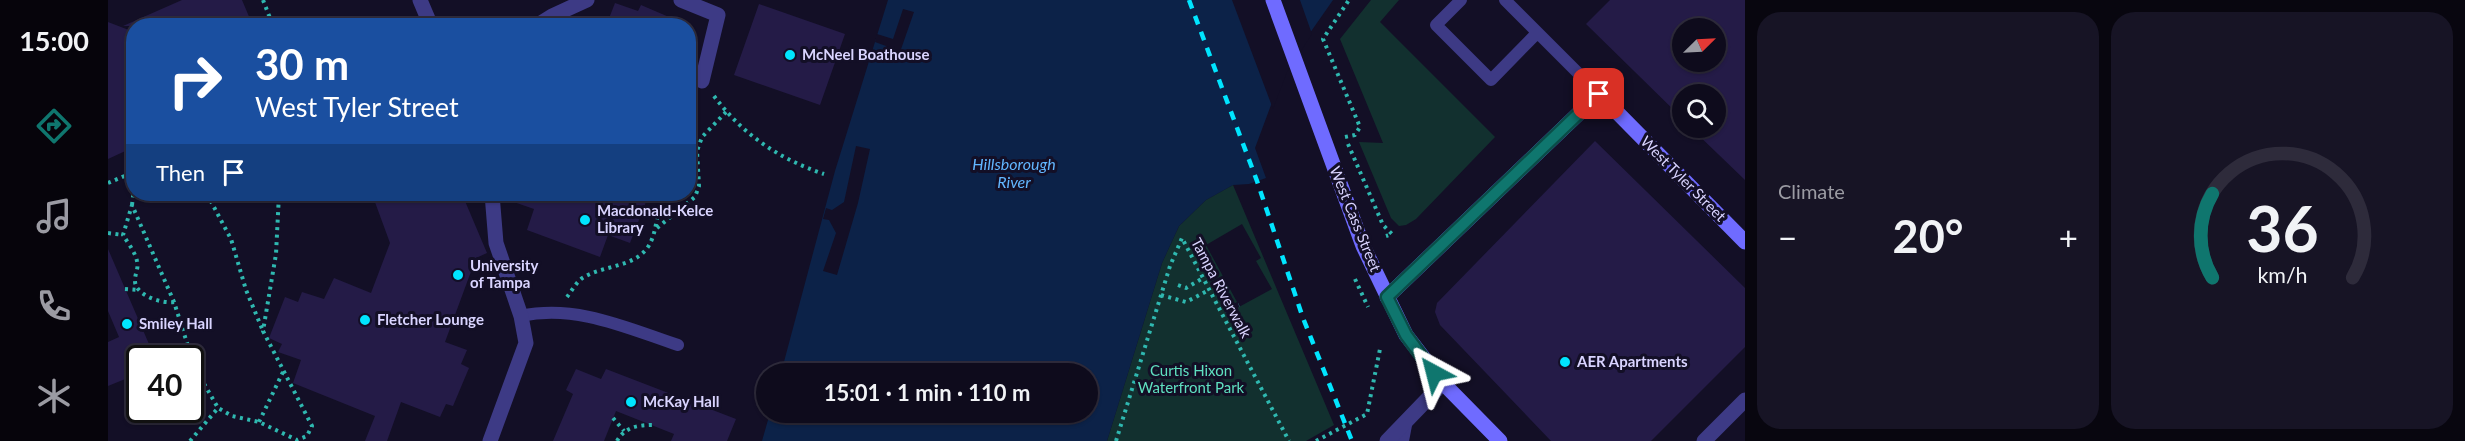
<!DOCTYPE html>
<html lang="en">
<head>
<meta charset="utf-8">
<style>
	:root { --surface:#0e0b1c; --page:#171425; --text:#f1f3f6; --muted:#9b9ba3; --line:#2e2b3b; --accent:#0f766e }
	body { margin:0; font-family:Lato,sans-serif; background:var(--page); color:var(--text); height:100vh; display:flex; flex-direction:column; font-size:22px; white-space:nowrap }
	* { box-sizing:border-box; margin:0 }
	p { font-size:20px; color:var(--muted) }
	.icon { flex:none; width:33px; height:33px; fill:none; stroke:currentColor; stroke-width:2; stroke-linecap:round; stroke-linejoin:round }
	.map { position:relative; flex:1; overflow:hidden }
	.sheet { display:flex; flex-direction:column; gap:12px; padding:12px; background:#08060f; width:720px }
	.sheet>* { flex:none }
	.hud { position:absolute; left:18px; top:18px; width:570px; height:183px; border-radius:24px; box-shadow:0 2px 4px #0004,0 0 0 2px var(--line); background:#1a4fa0; color:#fff; overflow:hidden }
	.needle { width:39px; rotate:66deg }
	.tools { position:absolute; left:1564px; top:18px; display:grid; gap:12px }
	.tools a { display:grid; place-items:center; width:54px; height:54px; border-radius:50%; background:var(--surface); box-shadow:0 2px 4px #0004,0 0 0 2px var(--line); font-size:30px }
	.speed { position:absolute; left:18px; top:345px; display:flex; gap:12px; font-size:30px; font-weight:700; text-align:center }
	.speed>* { display:grid; place-content:center; width:78px; height:78px; border-radius:50%; background:var(--surface); box-shadow:0 2px 4px #0004,0 0 0 2px var(--line); line-height:1 }
	.speed .limit { border:3px solid #111; border-radius:9px; background:#fff; color:#111 }
	.pin { position:absolute; display:grid; place-items:center; width:51px; height:51px; color:#fff; margin:-26px; border-radius:12px; box-shadow:0 3px 9px #0006 }
	.me { position:absolute; width:66px; margin:-33px; rotate:322deg; stroke-linejoin:round; filter:drop-shadow(0 0 4px #0008) }
	.turn { display:flex; align-items:center; gap:21px; height:126px; padding:0 30px; font-size:27px }
	.turn .icon { width:78px; height:78px; stroke-width:2.5 }
	.turn b { display:block; font-size:42px; line-height:51px }
	.then { display:flex; align-items:center; height:57px; padding:0 30px; background:#0003; gap:12px; font-size:22px }
	.big { font-size:45px; font-weight:700; line-height:1.1 }
	.sheet .card { flex:1; display:flex; flex-direction:column; justify-content:center; gap:9px; min-width:0; padding:0 21px; border-radius:24px; background:var(--page) }
	.sheet .dial { align-items:center; gap:0 }
	.dial svg { height:156px; overflow:visible; fill:none; stroke:var(--line); stroke-width:7; stroke-linecap:round; text-anchor:middle }
	.dial text { fill:var(--text); stroke:none }
	.heat { display:flex; justify-content:space-between; align-items:center; font-size:33px; direction:ltr }
	.sheet .tiles { flex:1; display:grid; gap:12px; grid-template-columns:repeat(2,1fr) }
	.trip { position:absolute; left:648px; top:363px; width:342px; height:60px; border-radius:30px; background:var(--surface); box-shadow:0 2px 4px #0004,0 0 0 2px var(--line); font-weight:700; line-height:60px; text-align:center }
	main { display:flex; flex:1; min-height:0 }
	.menu { display:flex; flex-direction:column; width:108px; justify-content:space-around; align-items:center; background:#06040b; color:var(--muted) }
	.menu .icon { width:42px; height:42px }
	.menu .on { color:var(--accent) }
	.menu b { font-size:27px; color:var(--text) }
	.map>svg:first-child { display:block }
</style>
</head>
<body>
<main>
<nav class="menu">
<b>15:00</b>
<svg class="icon on" aria-label="directions" viewBox="0 0 24 24"><path d="M12 3l9 9-9 9-9-9zM9 14v-3h6M13 9l2 2-2 2"/></svg>
<svg class="icon" aria-label="music" viewBox="0 0 24 24"><path d="M9 18V5l10-2v13"/><circle cx="6" cy="18" r="3"/><circle cx="16" cy="16" r="3"/></svg>
<svg class="icon" aria-label="phone" viewBox="0 0 24 24"><path d="M5 4h4l2 5-3 2q2 4 5 5l2-3 5 2v4C11 20 4 13 5 4z"/></svg>
<svg class="icon" aria-label="climate" viewBox="0 0 24 24"><path d="M12 3v18M4 7l16 10M4 17L20 7"/></svg>
</nav>
<div class="map">
<svg width="1637" height="441" viewBox="0 0 1637 441">
	<rect width="100%" height="100%" fill="#130f26"/>
	<!-- green -->
	<path fill="#12302f" fill-rule="evenodd" d="M 1263,0 L 1291,0 L 1272,22 L 1387,137 L 1308,219 L 1298,225 L 1291,226 L 1283,218 L 1251,142 L 1275,143 L 1232,39 Z
		M 1125,185 L 1226,425 L 1198,441 L 999,441 L 1054,263 L 1071,226 L 1098,200 ZM 1134,224 L 1153,258 L 1148,261 L 1164,289 L 1118,314 L 1116,309 L 1129,302 L 1098,245 Z"/>
	<!-- water -->
	<path fill="#0c2248" d="M 780,0 L 1225,0 L 1176,70 L 1147,148 L 1158,178 L 1141,184 L 1125,185 L 1098,200 L 1071,226 L 1054,263 L 999,441 L 654,441 L 662,413 L 980,412 L 980,374 L 673,373 L 727,171 Z"/>
	<!-- pier -->
	<path fill="#130f26" d="M 1124,0 L 1192,0 L 1204,34 L 1179,72 L 1165,109 Z
		M 795,9 L 806,12 L 791,55 L 781,51 L 778,46 L 767,42 L 769,34 L 785,39 Z
		M 748,146 L 762,149 L 750,203 L 729,275 L 715,271 L 728,233 L 721,220 L 715,219 L 718,208 L 724,210 L 736,202 Z"/>
	<!-- building -->
	<path fill="#241b47" fill-rule="evenodd" d="M 74,0 L 134,0 L 145,26 L 15,26 Z
		M 1502,0 L 1637,0 L 1637,180 L 1583,128 L 1608,128 L 1608,94 L 1575,94 L 1575,119 L 1478,24 ZM 1575,28 L 1608,28 L 1608,62 L 1575,62 Z
		M 507,3 L 530,11 L 533,5 L 582,26 L 498,26 Z
		M 651,4 L 737,34 L 712,105 L 626,75 Z
		M 0,22 L 26,32 L 26,147 L 0,159 Z
		M 1487,141 L 1637,288 L 1637,347 L 1543,441 L 1443,441 L 1332,325 L 1327,312 L 1329,303 Z
		M 264,194 L 354,194 L 379,253 L 368,258 L 337,342 L 359,350 L 353,364 L 361,368 L 345,406 L 338,404 L 332,417 L 293,402 L 279,441 L 257,441 L 267,416 L 185,383 L 193,360 L 170,352 L 174,344 L 161,338 L 177,297 L 190,302 L 194,292 L 216,299 L 226,278 L 263,293 L 282,243 Z
		M 394,194 L 541,194 L 522,243 L 500,235 L 492,257 L 419,230 L 426,209 L 394,198 Z
		M 0,249 L 47,358 L 32,358 L 32,373 L 0,386 L 0,342 L 11,337 L 0,311 Z
		M 468,369 L 493,379 L 498,369 L 628,419 L 619,441 L 563,441 L 566,434 L 508,411 L 496,441 L 445,441 L 465,394 L 458,390 Z"/>
	<g fill="none" stroke-linecap="round" stroke-linejoin="round">
		<!-- path -->
		<path stroke="#2fb8b0" stroke-width="4" stroke-dasharray="3 4.5" stroke-linecap="butt" d="M 155,0 L 165,26
			M 606,96 C 634,134 671,159 716,174
			M 1237,137 L 1247,135 L 1252,127 L 1215,39 L 1241,0
			M 1240,144 L 1275,225 L 1284,234 L 1278,236
			M 0,183 L 26,172
			M 99,194 L 123,239 L 138,290 L 155,331
			M 24,205 L 26,188
			M 549,228 L 587,197 L 591,186 L 589,151 L 594,137 L 618,112
			M 0,233 L 15,235
			M 1247,279 L 1260,307
			M 1070,285 L 1078,288 L 1095,278
			M 17,289 L 30,290
			M 1053,295 L 1078,302 L 1101,290
			M 459,297 C 463,292 468,283 473,279 C 493,265 526,268 540,247 C 549,233 547,218 554,203
			M 66,302 C 54,304 26,295 27,280 C 27,273 31,268 29,261 C 27,252 20,243 15,235 L 24,205 L 66,302 L 87,368 L 110,408
			M 1117,311 L 1131,305
			M 505,418 L 516,431
			M 151,422 L 175,372
			M 82,441 L 110,408 L 124,416 L 151,422 L 189,440 L 199,436 L 204,426 L 155,331 L 168,254 L 171,194
			M 509,441 C 517,427 530,425 545,425
			M 1008,441 L 1062,266 L 1074,238 L 1181,441
			M 1208,441 L 1259,414 L 1272,349"/>
		<!-- lane -->
		<path stroke="#3d3a85" stroke-width="12" d="M 1353,0 L 1328,25 L 1383,80 L 1429,33
			M 1397,0 L 1491,94
			M 413,316 C 468,304 519,328 570,345
			M 1295,441 L 1299,420"/>
		<!-- street -->
		<path stroke="#3d3a85" stroke-width="15" d="M 312,0 L 323,26
			M 573,0 L 610,15 L 594,81
			M 428,26 L 444,16 L 479,0
			M 382,441 L 418,343 L 413,316 L 388,243 L 384,194
			M 1279,441 L 1335,383
			M 1596,441 L 1637,400"/>
		<!-- secondary -->
		<path stroke="#6f6bff" stroke-width="15" d="M 1165,0 L 1255,246 L 1298,335 L 1335,383 L 1392,441
			M 1279,297 L 1491,94 L 1637,242"/>
		<!-- rail -->
		<path stroke="#00e5ff" stroke-width="4.5" stroke-dasharray="9 8" stroke-linecap="butt" d="M 1081,0 L 1149,181 L 1195,318 L 1244,441"/>
	</g>
	<g fill="none" stroke-linecap="round" stroke-linejoin="round">
		<defs>
			<path id="route" d="M 1326,373 L 1298,335 L 1279,297 L 1491,94"/>
		</defs>
		<!-- route casing -->
		<use href="#route" stroke="#0a4d48" stroke-width="15"/>
		<!-- route -->
		<use href="#route" stroke="#0f766e" stroke-width="10"/>
	</g>
	<!-- markers -->
	<g fill="#00e5ff" stroke="#130f26" stroke-width="2">
		<circle cx="682" cy="55" r="6"/>
		<circle cx="477" cy="220" r="6"/>
		<circle cx="350" cy="275" r="6"/>
		<circle cx="257" cy="320" r="6"/>
		<circle cx="19" cy="324" r="6"/>
		<circle cx="1457" cy="362" r="6"/>
		<circle cx="523" cy="402" r="6"/>
	</g>
	<g text-anchor="middle" stroke-width="6" stroke-linejoin="round" paint-order="stroke">
		<!-- poi labels -->
		<g font-size="15" font-weight="bold" fill="#d9d4ff" stroke="#130f26" text-anchor="start">
			<text x="694" y="60">McNeel Boathouse</text>
			<text x="489" y="216">Macdonald-Kelce<tspan x="489" dy="17">Library</tspan></text>
			<text x="362" y="271">University<tspan x="362" dy="17">of Tampa</tspan></text>
			<text x="269" y="325">Fletcher Lounge</text>
			<text x="31" y="329">Smiley Hall</text>
			<text x="1469" y="367">AER Apartments</text>
			<text x="535" y="407">McKay Hall</text>
		</g>
		<!-- street labels -->
		<g font-size="15" fill="#d9d4ff" stroke="#130f26">
			<text transform="translate(1575 179) rotate(45)" y="5">West Tyler Street</text>
			<text transform="translate(1247 219) rotate(68)" y="5">West Cass Street</text>
			<text transform="translate(1113 288) rotate(62)" y="5">Tampa Riverwalk</text>
		</g>
		<!-- park labels -->
		<g font-size="15" fill="#5fe0c0" stroke="#130f26">
			<text x="1083" y="376">Curtis Hixon<tspan x="1083" dy="17">Waterfront Park</tspan></text>
		</g>
		<!-- water labels -->
		<g font-size="16" font-style="italic" fill="#62b6ff" stroke="#130f26">
			<text x="906" y="170">Hillsborough<tspan x="906" dy="18">River</tspan></text>
		</g>
	</g>
</svg>
<div class="tools">
<a><svg class="needle" viewBox="-14 -14 28 28"><path d="M0-13l5 13h-10z" fill="#e53935"/><path d="M0 13l5-13h-10z" fill="#9b9ba3"/></svg></a>
<a><svg class="icon" aria-label="search" viewBox="0 0 24 24"><circle cx="10" cy="10" r="6"/><path d="M15 15l6 6"/></svg></a>
</div>
<div class="speed"><div class="limit">40</div></div>
<div class="pin" style="left:1491px;top:94px;background:#d93025"><svg class="icon" aria-label="arrive" viewBox="0 0 24 24"><path d="M6 21V4h12l-3 4 3 4H6"/></svg></div>
<svg class="me" style="left:1326px;top:373px" viewBox="-20 -20 40 40"><path d="M0-17L14 15 0 8-14 15z" fill="#0f766e" stroke="#fff" stroke-width="4"/></svg>
<div class="trip">15:01 · 1 min · 110 m</div>
<div class="hud">
<div class="turn"><svg class="icon" aria-label="right" viewBox="0 0 24 24"><path d="M7 20v-9h11M14 6l5 5-5 5"/></svg><div><b>30 m</b>West Tyler Street</div></div>
<div class="then">Then<svg class="icon" aria-label="arrive" viewBox="0 0 24 24"><path d="M6 21V4h12l-3 4 3 4H6"/></svg></div>
</div>
</div>
<section class="sheet">
<div class="tiles">
<div class="card"><p>Climate</p>
<div class="heat"><a>−</a><b class="big">20°</b><a>+</a></div>
</div>
<div class="card dial"><svg viewBox="0 0 100 80">
<path d="M14 69A42 42 0 1 1 86 69"/>
<path d="M14 69A42 42 0 0 1 14 26" stroke="#0f766e"/>
<text x="50" y="56" font-size="32" font-weight="700">36</text>
<text x="50" y="72" font-size="11">km/h</text>
</svg></div>
</div>
</section>
</main>
</body>
</html>
